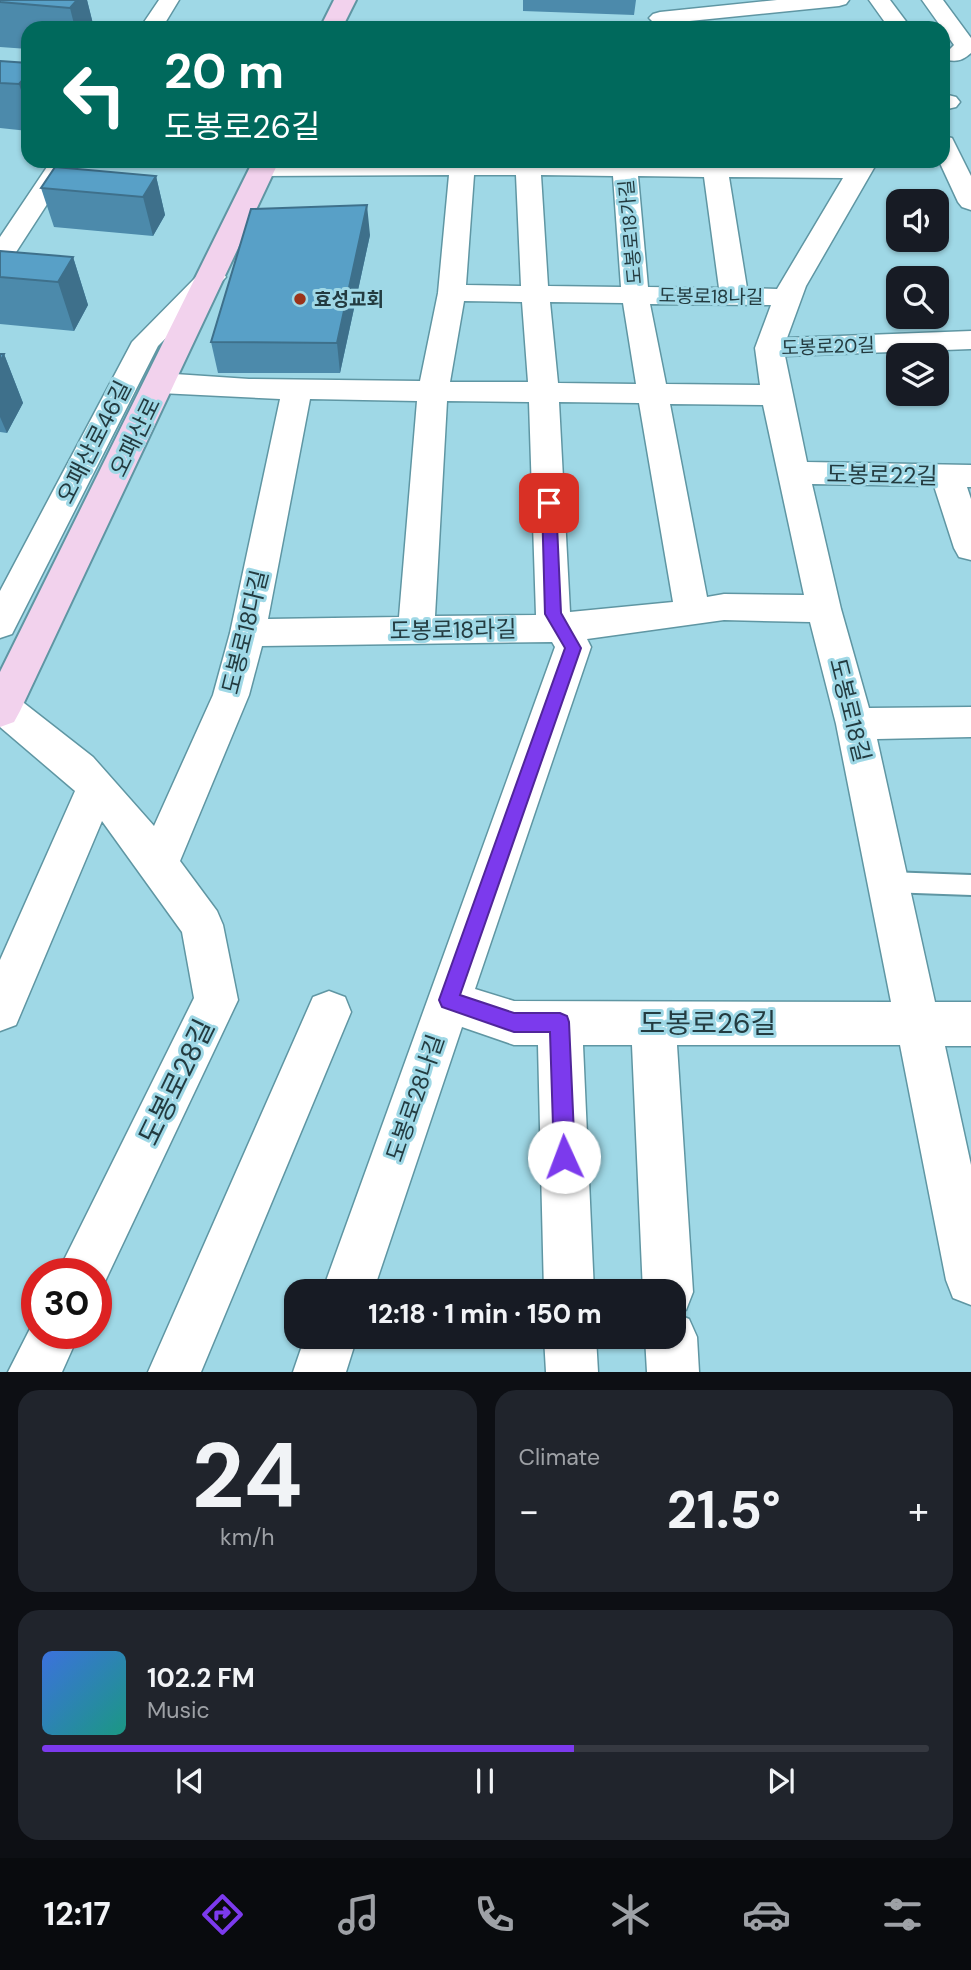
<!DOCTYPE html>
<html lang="en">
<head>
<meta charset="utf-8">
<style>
	:root { --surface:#171b24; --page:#20242c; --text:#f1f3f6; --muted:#9ea1a6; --line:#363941; --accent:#7c3aed }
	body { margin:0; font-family:"DM Sans","Noto Sans KR",sans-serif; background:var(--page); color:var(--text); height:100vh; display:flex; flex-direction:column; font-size:26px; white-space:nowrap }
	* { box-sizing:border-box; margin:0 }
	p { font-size:23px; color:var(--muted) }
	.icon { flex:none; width:38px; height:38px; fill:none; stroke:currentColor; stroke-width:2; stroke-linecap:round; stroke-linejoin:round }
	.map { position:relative; height:1372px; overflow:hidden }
	.drawer { display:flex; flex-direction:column; gap:18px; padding:18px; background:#0d0f14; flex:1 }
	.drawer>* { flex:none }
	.guide { position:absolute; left:21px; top:21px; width:929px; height:147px; border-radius:21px; box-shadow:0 2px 5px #0004; background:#00695c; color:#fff; overflow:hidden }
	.tools { position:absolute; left:886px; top:189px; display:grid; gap:14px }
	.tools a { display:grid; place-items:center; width:63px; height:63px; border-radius:14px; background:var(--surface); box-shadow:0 2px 5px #0004; font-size:35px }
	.speed { position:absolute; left:21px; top:1258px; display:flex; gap:14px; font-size:35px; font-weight:700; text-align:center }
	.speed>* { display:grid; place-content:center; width:91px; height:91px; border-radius:50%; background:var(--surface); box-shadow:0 2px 5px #0004; line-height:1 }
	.speed .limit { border:10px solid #d22; background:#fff; color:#111 }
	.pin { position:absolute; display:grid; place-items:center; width:60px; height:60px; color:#fff; margin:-30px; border-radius:14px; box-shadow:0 4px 10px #0006 }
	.me { position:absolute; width:77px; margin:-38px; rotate:358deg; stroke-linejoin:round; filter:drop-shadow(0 0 5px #0008) }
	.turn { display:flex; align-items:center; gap:24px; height:147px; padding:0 28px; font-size:32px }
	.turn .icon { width:91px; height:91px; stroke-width:2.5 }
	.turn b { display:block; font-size:49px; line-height:60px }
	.big { font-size:52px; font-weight:800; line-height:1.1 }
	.drawer .widget { flex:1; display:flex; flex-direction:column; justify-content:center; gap:10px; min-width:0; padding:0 24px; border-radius:21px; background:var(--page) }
	.drawer .dial { align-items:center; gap:0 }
	.dial b { font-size:91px; line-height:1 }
	.song { display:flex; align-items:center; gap:21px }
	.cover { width:84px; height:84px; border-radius:10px; background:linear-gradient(135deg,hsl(220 70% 55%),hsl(170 70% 35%)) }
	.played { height:7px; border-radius:4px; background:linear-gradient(90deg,var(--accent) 60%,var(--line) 60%) }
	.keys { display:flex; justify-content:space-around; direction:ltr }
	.heat { display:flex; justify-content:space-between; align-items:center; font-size:38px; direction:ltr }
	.drawer .tiles { flex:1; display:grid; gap:18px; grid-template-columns:1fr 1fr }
	.widget:last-child { grid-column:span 2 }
	.trip { position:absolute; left:284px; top:1279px; width:402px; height:70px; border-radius:21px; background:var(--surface); box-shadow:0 2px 5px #0004; font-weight:800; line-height:70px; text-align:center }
	.menu { display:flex; height:112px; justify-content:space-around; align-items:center; background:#090b0e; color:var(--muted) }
	.menu .icon { width:49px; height:49px }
	.menu .current { color:var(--accent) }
	.menu b { font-size:32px; color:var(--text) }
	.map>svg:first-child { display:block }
</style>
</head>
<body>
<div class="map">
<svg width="971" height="1372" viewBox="0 0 971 1372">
	<rect width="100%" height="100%" fill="#9fd8e6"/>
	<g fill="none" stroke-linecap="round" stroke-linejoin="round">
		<defs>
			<path id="lane" d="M 888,872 L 971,875 L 971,895 L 888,892 L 880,889 L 877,882 L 880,875 Z"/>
			<path id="street" d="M 159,0 L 179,0 L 162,28 L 140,28 Z
				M 777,0 L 849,0 L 846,4 L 839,6 L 660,24 L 653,22 L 649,18 L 653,14 L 660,12 Z
				M 869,0 L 890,0 L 911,28 L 889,28 Z
				M 922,0 L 943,0 L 971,38 L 971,53 C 963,60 958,62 947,60 L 944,55 L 954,45 Z
				M 948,95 L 956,97 L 960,102 L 956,107 L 943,110 L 943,96 Z
				M 943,136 L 952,138 L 971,176 L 971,210 L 962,207 L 958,202 L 939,161 L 943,161 Z
				M 51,161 L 75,161 L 9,263 L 0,265 L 0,237 Z
				M 580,161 L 852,164 L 854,161 L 878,161 L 806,286 L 787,338 L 971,331 L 971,349 L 785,356 L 807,462 L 971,465 L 971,487 L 967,487 L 971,499 L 971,560 L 959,557 L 954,548 L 934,486 L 812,484 L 841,609 L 869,708 L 971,707 L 971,737 L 877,739 L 935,1002 L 971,1002 L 971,1046 L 945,1046 L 971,1165 L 971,1305 L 953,1298 L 946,1280 L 900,1045 L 677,1045 L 693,1292 L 686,1310 L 677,1314 L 689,1319 L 697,1337 L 699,1372 L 647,1372 L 645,1337 L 674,1337 L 674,1292 L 643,1292 L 632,1045 L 583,1045 L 594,1292 L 544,1292 L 538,1045 L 514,1045 L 462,1027 L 373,1292 L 322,1292 L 555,647 L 552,642 L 262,646 L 249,695 L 180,861 L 217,911 L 223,925 L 238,1000 L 100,1292 L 96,1293 L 96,1274 L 57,1274 L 194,998 L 182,932 L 102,821 L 16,1025 L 0,1031 L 0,960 L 75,791 L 0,727 L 0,693 L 15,696 L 93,757 L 154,826 L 213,695 L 230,633 L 280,399 L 160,393 L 150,390 L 145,383 L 150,376 L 160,373 L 249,379 L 420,381 L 438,293 L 449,175 L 262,176 L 253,174 L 250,169 L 253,164 L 311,161 ZM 474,175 L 516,175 L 521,286 L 466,285 ZM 541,175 L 613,176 L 621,287 L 548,286 ZM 638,176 L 704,177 L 719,288 L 648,287 ZM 729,177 L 843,178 L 777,289 L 747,288 ZM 464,301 L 522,302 L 528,382 L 450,382 ZM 550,302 L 623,303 L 636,384 L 558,383 ZM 650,304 L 771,305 L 755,348 L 760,385 L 666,384 ZM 310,399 L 417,401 L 399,617 L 268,619 ZM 447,401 L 529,402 L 536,615 L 435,616 ZM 559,402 L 639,403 L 673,602 L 570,612 ZM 670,404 L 763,405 L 804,595 L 724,594 L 707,597 ZM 724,620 L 810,622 L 836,724 L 891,1002 L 514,1001 L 475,989 L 591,647 L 587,639 Z
				M 212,269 L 222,271 L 226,277 L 158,346 L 12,634 L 0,638 L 0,591 L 132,342 L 202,271 Z
				M 329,991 L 345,997 L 351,1012 L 201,1372 L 148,1372 L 313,997 Z
				M 37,1315 L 37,1334 L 79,1334 L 62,1372 L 8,1372 Z
				M 305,1337 L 357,1337 L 346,1372 L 293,1372 Z
				M 544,1337 L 596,1337 L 598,1372 L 546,1372 Z"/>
			<path id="secondary" d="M 334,0 L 356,0 L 342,28 L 320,28 Z
				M 253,161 L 279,161 L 20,711 L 14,722 L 0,727 L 0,672 Z"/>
		</defs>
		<!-- lane casing -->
		<use href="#lane" stroke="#5f96a3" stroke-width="4"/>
		<!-- street casing -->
		<use href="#street" stroke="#5f96a3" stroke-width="3"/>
		<!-- secondary casing -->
		<use href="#secondary" stroke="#5f96a3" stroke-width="4"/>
		<!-- lane -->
		<use href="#lane" fill="#fff" fill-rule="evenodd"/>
		<!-- street -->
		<use href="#street" fill="#fff" fill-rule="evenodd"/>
		<!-- secondary -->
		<use href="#secondary" fill="#f2d2ed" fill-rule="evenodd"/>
	</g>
	<!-- wall -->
	<path fill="#4c8aab" d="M 0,0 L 87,0 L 94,28 L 28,28 L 28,49 L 0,47 Z
		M 523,0 L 636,0 L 634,15 L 523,11 Z
		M 0,61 L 28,63 L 28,131 L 0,128 Z
		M 156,176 L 165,215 L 153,236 L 54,227 L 41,188 Z
		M 370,235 L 340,373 L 218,373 L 211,342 Z
		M 0,251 L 73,257 L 88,305 L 74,331 L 0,324 Z
		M 0,354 L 4,354 L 23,403 L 7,433 L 0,432 Z"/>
	<!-- shaded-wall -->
	<path fill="#3e708b" d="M 77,0 L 87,0 L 94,28 L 75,28 L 70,8 Z
		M 28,74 L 28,112 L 19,84 Z
		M 156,176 L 165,215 L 153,236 L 143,197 Z
		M 367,205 L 370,235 L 340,373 L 337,343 Z
		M 73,257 L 88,305 L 74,331 L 58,282 Z
		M 4,354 L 23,403 L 7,433 L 0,417 L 0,362 Z"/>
	<!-- building -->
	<path fill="#58a0c7" stroke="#3e708b" stroke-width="2" d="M 0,0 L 77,0 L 70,8 L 0,2 Z
		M 0,61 L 28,63 L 28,74 L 19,84 L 0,83 Z
		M 55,167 L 156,176 L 143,197 L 41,188 Z
		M 367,205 L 337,343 L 211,342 L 251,209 Z
		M 0,251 L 73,257 L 58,282 L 0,277 Z
		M 0,354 L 4,354 L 0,362 Z"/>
	<!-- route -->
	<path fill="#7c3aed" stroke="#51269a" stroke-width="2" d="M 549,498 L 556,503 L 561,613 L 581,648 L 460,995 L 514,1013 L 560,1013 L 567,1016 L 569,1022 L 575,1157 L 572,1164 L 564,1167 L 557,1164 L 554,1157 L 550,1032 L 514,1032 L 442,1007 L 439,1000 L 565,648 L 545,614 L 542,503 Z"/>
	<!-- markers -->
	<circle fill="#9b331a" stroke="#9fd8e6" stroke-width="2.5" cx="300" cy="299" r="7"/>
	<g text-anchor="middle" stroke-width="6" stroke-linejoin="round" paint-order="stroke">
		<!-- far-street labels -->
		<g font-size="19" fill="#233b40" stroke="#9fd8e6">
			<text transform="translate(630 232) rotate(-95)" y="7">도봉로18가길</text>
			<text transform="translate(711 296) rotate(1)" y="7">도봉로18나길</text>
			<text transform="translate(828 346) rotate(-2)" y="7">도봉로20길</text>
		</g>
		<!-- far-poi labels -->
		<g font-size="19" font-weight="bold" fill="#233b40" stroke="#9fd8e6" text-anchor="start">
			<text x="314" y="306">효성교회</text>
		</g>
		<!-- street labels -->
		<g font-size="23" fill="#233b40" stroke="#9fd8e6">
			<text transform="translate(135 437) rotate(-64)" y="8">오패산로</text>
			<text transform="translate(94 442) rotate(-63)" y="8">오패산로46길</text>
			<text transform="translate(882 475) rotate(1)" y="8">도봉로22길</text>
			<text transform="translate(453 630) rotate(-1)" y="8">도봉로18라길</text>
			<text transform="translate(245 632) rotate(-76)" y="8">도봉로18다길</text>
			<text transform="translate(850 710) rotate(76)" y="8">도봉로18길</text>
			<text transform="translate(415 1098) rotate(-71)" y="8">도봉로28나길</text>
		</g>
		<!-- near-street labels -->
		<g font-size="28" fill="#233b40" stroke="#9fd8e6">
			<text x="708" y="1033">도봉로26길</text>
			<text transform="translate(176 1082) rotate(-64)" y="10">도봉로28길</text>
		</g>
	</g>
</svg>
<div class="tools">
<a><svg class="icon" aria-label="sound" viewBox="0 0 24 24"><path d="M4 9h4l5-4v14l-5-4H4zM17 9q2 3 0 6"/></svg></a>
<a><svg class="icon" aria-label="search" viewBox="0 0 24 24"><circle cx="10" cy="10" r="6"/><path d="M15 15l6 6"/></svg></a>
<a><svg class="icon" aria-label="layers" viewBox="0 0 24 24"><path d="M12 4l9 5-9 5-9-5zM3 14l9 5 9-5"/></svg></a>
</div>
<div class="speed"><div class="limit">30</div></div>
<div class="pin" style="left:549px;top:503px;background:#d93025"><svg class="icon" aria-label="arrive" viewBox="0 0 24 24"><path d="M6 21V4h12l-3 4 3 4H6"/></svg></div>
<svg class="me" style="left:564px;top:1157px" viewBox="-20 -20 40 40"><circle r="19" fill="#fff"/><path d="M0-13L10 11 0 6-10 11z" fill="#7c3aed"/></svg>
<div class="trip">12:18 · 1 min · 150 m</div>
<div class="guide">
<div class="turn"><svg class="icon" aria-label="left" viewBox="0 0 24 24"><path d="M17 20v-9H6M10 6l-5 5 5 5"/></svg><div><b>20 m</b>도봉로26길</div></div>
</div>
</div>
<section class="drawer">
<div class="tiles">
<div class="widget dial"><b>24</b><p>km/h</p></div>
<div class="widget"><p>Climate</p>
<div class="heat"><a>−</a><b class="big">21.5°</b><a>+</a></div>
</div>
<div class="widget">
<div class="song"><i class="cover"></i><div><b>102.2 FM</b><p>Music</p></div></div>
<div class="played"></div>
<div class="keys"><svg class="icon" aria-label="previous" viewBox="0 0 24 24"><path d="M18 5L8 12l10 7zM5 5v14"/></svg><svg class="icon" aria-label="pause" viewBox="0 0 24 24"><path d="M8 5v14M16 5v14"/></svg><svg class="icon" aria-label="next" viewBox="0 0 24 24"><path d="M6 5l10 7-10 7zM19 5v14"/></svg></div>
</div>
</div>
</section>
<nav class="menu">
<b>12:17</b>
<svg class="icon current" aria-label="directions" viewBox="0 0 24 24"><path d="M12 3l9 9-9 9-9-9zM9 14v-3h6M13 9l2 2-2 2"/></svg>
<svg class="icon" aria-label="music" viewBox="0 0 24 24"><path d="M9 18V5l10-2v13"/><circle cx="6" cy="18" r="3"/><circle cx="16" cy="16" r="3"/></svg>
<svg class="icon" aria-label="phone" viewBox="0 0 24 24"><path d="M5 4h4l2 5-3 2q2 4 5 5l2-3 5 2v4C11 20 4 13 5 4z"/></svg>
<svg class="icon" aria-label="climate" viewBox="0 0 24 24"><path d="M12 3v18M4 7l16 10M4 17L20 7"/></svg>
<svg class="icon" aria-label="car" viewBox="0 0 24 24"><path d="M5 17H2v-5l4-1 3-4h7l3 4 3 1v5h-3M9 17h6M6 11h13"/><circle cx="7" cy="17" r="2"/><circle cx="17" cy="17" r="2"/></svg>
<svg class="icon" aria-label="filters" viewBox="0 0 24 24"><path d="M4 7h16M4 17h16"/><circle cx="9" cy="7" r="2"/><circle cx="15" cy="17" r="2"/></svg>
</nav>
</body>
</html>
